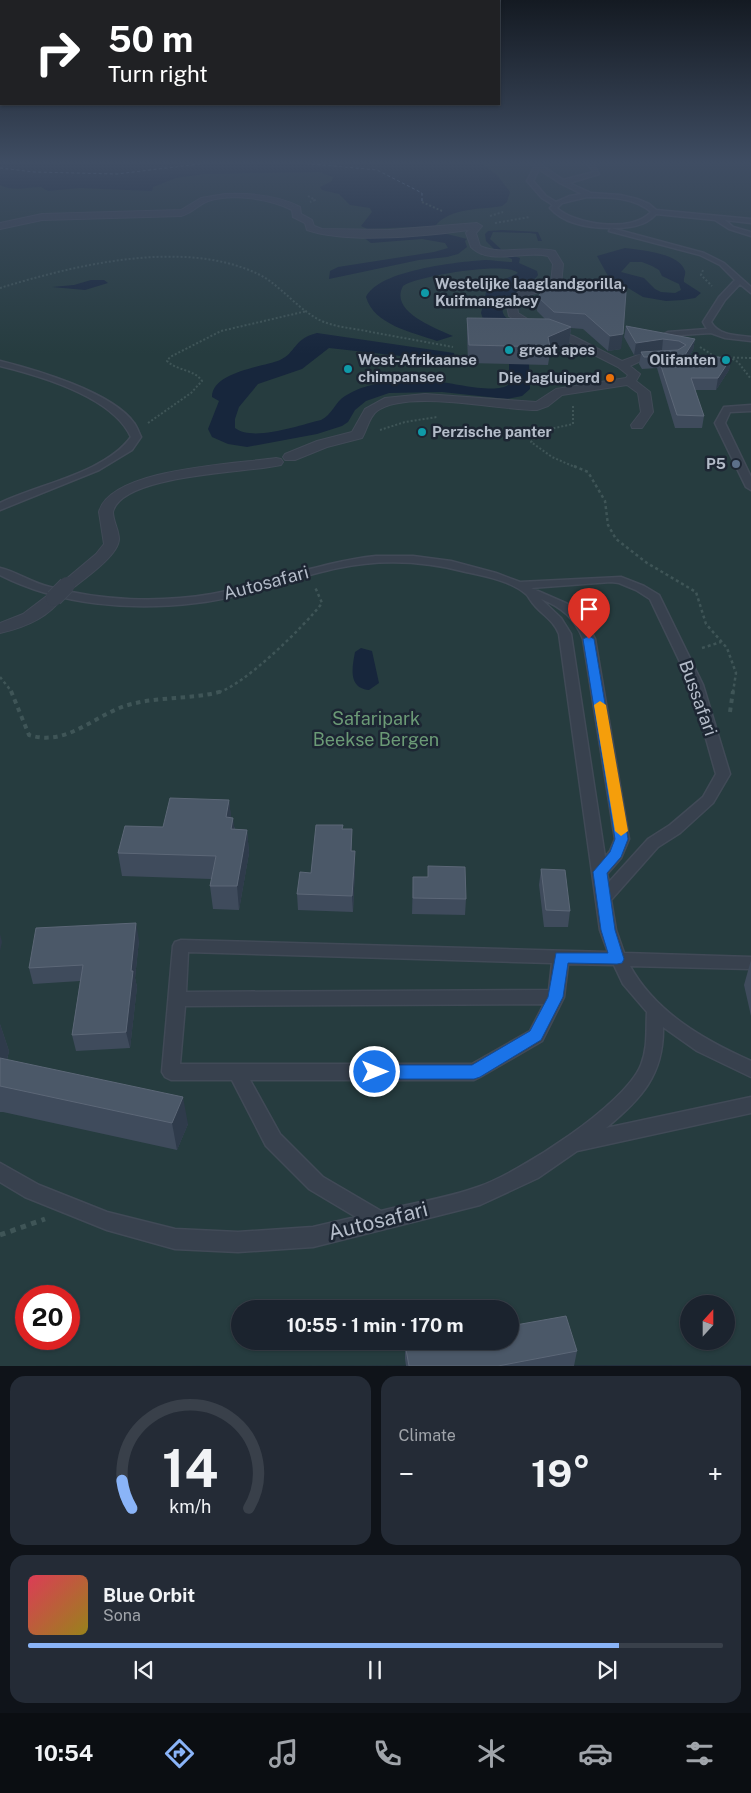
<!DOCTYPE html>
<html lang="en">
<head>
<meta charset="utf-8">
<style>
	:root { --surface:#1b232e; --page:#242b36; --text:#f1f3f6; --muted:#a0a4aa; --line:#39404a; --accent:#8ab4f8 }
	body { margin:0; font-family:"Public Sans",sans-serif; background:var(--page); color:var(--text); height:100vh; display:flex; flex-direction:column; font-size:19px; white-space:nowrap }
	* { box-sizing:border-box; margin:0 }
	p { font-size:16px; color:var(--muted) }
	.icon { flex:none; width:28px; height:28px; fill:none; stroke:currentColor; stroke-width:2; stroke-linecap:round; stroke-linejoin:round }
	.map { position:relative; height:1366px; overflow:hidden }
	.details { display:flex; flex-direction:column; gap:10px; padding:10px; background:#0f1319; flex:1 }
	.details>* { flex:none }
	.top-card { position:absolute; left:0px; top:0px; width:500px; height:105px; box-shadow:0 1px 4px #0004,0 0 0 1px var(--line); background:#202124; color:#fff; overflow:hidden }
	.needle { width:32px; rotate:21deg }
	.tools { position:absolute; left:680px; top:1295px; display:grid; gap:10px }
	.tools a { display:grid; place-items:center; width:55px; height:55px; border-radius:50%; background:var(--surface); box-shadow:0 1px 4px #0004,0 0 0 1px var(--line); font-size:25px }
	.speed { position:absolute; left:15px; top:1285px; display:flex; gap:10px; font-size:25px; font-weight:700; text-align:center }
	.speed>* { display:grid; place-content:center; width:65px; height:65px; border-radius:50%; background:var(--surface); box-shadow:0 1px 4px #0004,0 0 0 1px var(--line); line-height:1 }
	.speed .limit { border:8px solid #d22; background:#fff; color:#111 }
	.pin { position:absolute; display:grid; place-items:center; width:42px; height:42px; color:#fff; margin:-51px -21px; border-radius:50% 50% 50% 0; rotate:-45deg; box-shadow:0 0 5px #0007 }
	.pin .icon { rotate:45deg }
	.me { position:absolute; width:55px; margin:-28px; rotate:90deg; stroke-linejoin:round; filter:drop-shadow(0 0 4px #0008) }
	.turn { display:flex; align-items:center; gap:18px; height:105px; padding:0 25px; font-size:22px }
	.turn .icon { width:65px; height:65px; stroke-width:2.5 }
	.turn b { display:block; font-size:35px; line-height:42px }
	.big { font-size:38px; font-weight:700; line-height:1.1 }
	.details .tile { flex:1; display:flex; flex-direction:column; justify-content:center; gap:8px; min-width:0; padding:0 18px; border-radius:15px; background:var(--page) }
	.details .dial { align-items:center; gap:0 }
	.dial svg { height:130px; overflow:visible; fill:none; stroke:var(--line); stroke-width:7; stroke-linecap:round; text-anchor:middle }
	.dial text { fill:var(--text); stroke:none }
	.song { display:flex; align-items:center; gap:15px }
	.cover { width:60px; height:60px; border-radius:8px; background:linear-gradient(135deg,hsl(350 70% 55%),hsl(50 70% 35%)) }
	.played { height:5px; border-radius:2px; background:linear-gradient(90deg,var(--accent) 85%,var(--line) 85%) }
	.keys { display:flex; justify-content:space-around; direction:ltr }
	.heat { display:flex; justify-content:space-between; align-items:center; font-size:28px; direction:ltr }
	.details .tiles { flex:1; display:grid; gap:10px; grid-template-columns:1fr 1fr }
	.tile:last-child { grid-column:span 2 }
	.trip { position:absolute; left:231px; top:1300px; width:288px; height:50px; border-radius:25px; background:var(--surface); box-shadow:0 1px 4px #0004,0 0 0 1px var(--line); font-weight:700; line-height:50px; text-align:center }
	.tabs { display:flex; height:80px; justify-content:space-around; align-items:center; background:#0b0e12; color:var(--muted) }
	.tabs .icon { width:35px; height:35px }
	.tabs .on { color:var(--accent) }
	.tabs b { font-size:22px; color:var(--text) }
	.map>svg:first-child { display:block }
</style>
</head>
<body>
<div class="map">
<svg width="751" height="1366" viewBox="0 0 751 1366">
	<rect width="100%" height="100%" fill="#242f3e"/>
	<!-- green -->
	<path fill="#263c3f" fill-rule="evenodd" d="M 0,162 L 751,162 L 751,1365 L 0,1366 ZM 26,1296 L 69,1296 L 69,1339 L 26,1339 ZM 689,1304 L 726,1304 L 726,1341 L 689,1341 ZM 240,1309 L 510,1309 L 510,1341 L 240,1341 Z"/>
	<!-- water -->
	<path fill="#17263c" fill-rule="evenodd" d="M 26,162 L 57,165 L 93,162 L 480,162 L 497,175 L 510,192 L 507,202 L 502,206 C 479,210 451,207 435,226 L 367,229 L 361,226 L 372,212 L 370,208 L 350,205 L 339,194 L 322,190 L 320,187 L 332,181 L 333,177 L 319,172 L 204,174 L 176,178 L 153,187 L 152,191 L 79,188 L 48,191 L 41,187 C 27,187 14,192 0,185 L 0,163 Z
		M 503,230 L 538,232 L 542,241 L 538,241 L 536,234 L 530,233 L 493,232 L 490,239 L 504,252 L 498,253 L 486,241 L 485,234 L 488,231 Z
		M 439,232 L 467,239 L 465,241 L 467,247 L 458,254 L 447,257 L 419,260 L 329,279 L 330,271 L 338,267 L 434,252 L 448,248 L 445,243 L 422,239 L 371,243 L 363,237 Z
		M 625,248 C 640,250 680,253 685,271 C 686,275 683,278 684,282 L 701,293 L 695,298 L 683,300 L 666,301 L 643,297 L 608,276 L 597,256 ZM 630,262 L 642,262 L 652,266 L 659,270 L 662,276 L 679,284 L 681,290 L 675,293 L 661,292 L 655,289 L 644,278 L 621,272 Z
		M 507,254 L 520,258 L 519,263 L 537,271 L 538,275 C 532,286 481,306 513,322 L 483,319 L 481,313 L 487,288 L 518,273 C 507,261 417,276 403,286 C 389,312 436,328 453,336 L 437,341 C 412,332 374,325 366,297 C 379,270 457,262 485,260 C 494,260 503,262 512,262 L 512,259 L 502,255 Z
		M 91,280 L 104,280 L 108,283 L 85,290 L 52,287 L 74,285 Z
		M 317,333 L 454,353 L 455,362 L 329,348 L 302,369 L 258,384 L 239,407 L 235,419 L 235,428 C 253,442 300,425 321,420 C 332,415 335,402 345,396 C 371,379 408,380 439,382 C 455,383 498,395 509,384 L 509,364 L 529,364 L 530,389 L 522,396 L 507,399 L 442,392 L 389,393 L 366,401 L 355,410 L 348,422 L 342,426 L 317,434 L 247,447 L 228,444 L 212,437 L 208,429 L 219,401 L 212,397 C 212,372 263,367 280,360 C 296,353 293,339 317,333 Z
		M 361,648 L 372,651 L 379,683 L 369,690 C 348,688 352,668 355,652 Z"/>
	<g fill="none" stroke-linecap="round" stroke-linejoin="round">
		<!-- ferry -->
		<path stroke="#6d86a8" stroke-width="1" stroke-dasharray="3 2.5" stroke-linecap="butt" d="M 290,162 L 377,170 L 422,193 L 422,202
			M 0,168 L 34,172 L 117,174 L 216,162"/>
		<defs>
			<path id="service" d="M 530,162 L 537,162 L 563,180 L 594,172 L 586,162 L 592,162 L 599,174 L 569,183 L 591,193 L 620,195 L 637,199 L 649,204 L 656,210 L 751,219 L 751,223 L 725,220 L 733,227 L 751,232 L 751,236 L 729,229 L 715,220 L 656,214 C 645,227 627,228 611,228 L 704,253 L 724,263 L 751,287 L 751,293 L 740,284 L 725,300 L 711,322 C 719,336 736,335 751,337 L 751,341 L 725,338 L 711,333 L 665,336 L 664,334 L 668,332 L 707,329 L 703,322 L 719,297 L 735,280 L 720,265 L 700,255 L 609,231 L 611,228 C 590,228 564,224 550,208 L 553,205 L 542,198 L 527,181 L 535,166 ZM 539,169 L 560,183 L 582,194 L 570,196 L 556,202 L 546,196 L 533,181 ZM 587,197 C 608,197 634,197 651,212 C 633,233 575,225 557,208 L 562,203 Z
				M 0,361 C 36,370 112,392 134,423 C 137,427 139,433 141,437 L 132,450 L 99,470 L 0,510 L 0,503 C 39,484 105,473 131,437 C 113,397 41,376 0,366 Z
				M 751,405 L 751,411 L 730,412 L 725,423 L 751,477 L 751,490 L 746,487 L 715,423 L 724,407 Z
				M 376,556 L 413,556 L 451,561 L 496,573 L 520,582 L 621,577 L 644,586 L 659,595 L 703,685 L 730,774 L 713,803 L 680,833 L 658,847 L 611,900 L 616,930 L 624,953 L 751,957 L 751,969 L 630,966 C 656,1013 704,1040 751,1061 L 751,1077 L 697,1051 L 663,1027 C 664,1075 641,1099 606,1128 L 751,1097 L 751,1113 L 577,1151 L 538,1178 L 480,1205 L 313,1247 L 238,1252 L 175,1249 L 107,1230 L 25,1197 L 0,1182 L 0,1163 L 39,1185 L 107,1212 L 175,1229 L 238,1232 L 313,1227 L 356,1217 L 309,1189 L 266,1146 L 232,1080 L 171,1080 L 165,1077 L 162,1072 L 173,946 L 175,942 L 181,940 L 608,952 L 600,930 L 559,634 C 554,621 544,616 535,606 C 531,602 529,597 526,594 C 511,581 485,576 466,572 C 424,561 381,559 338,568 C 290,578 245,598 196,603 C 130,611 59,605 0,575 L 0,568 C 17,572 32,583 50,587 C 101,601 160,603 212,594 C 268,584 320,562 376,556 ZM 611,582 L 619,583 L 636,590 L 650,599 L 691,685 L 716,774 L 703,797 L 670,825 L 648,839 L 609,882 L 607,874 L 621,858 L 629,839 L 595,639 L 584,618 L 570,605 L 531,588 ZM 541,599 C 562,607 575,619 583,639 L 615,839 L 610,851 L 605,857 L 571,634 L 561,618 ZM 188,952 L 552,963 L 549,990 L 186,992 ZM 568,964 L 614,965 L 623,984 L 647,1012 C 646,1030 648,1048 641,1065 C 625,1105 519,1173 478,1187 C 448,1198 413,1203 381,1211 L 323,1177 L 280,1134 L 250,1080 L 474,1080 L 480,1077 L 542,1041 L 564,997 ZM 544,1004 L 530,1031 L 472,1064 L 180,1064 L 185,1006 Z"/>
			<path id="pedestrian" d="M 225,194 C 251,193 277,195 300,207 L 301,214 L 312,220 L 314,226 L 322,229 L 390,230 L 477,223 L 482,226 L 476,233 L 480,246 C 501,256 529,245 555,251 L 563,264 L 561,285 L 526,296 L 517,306 L 518,313 L 537,325 L 573,336 L 622,361 L 641,354 L 667,355 L 667,359 L 643,360 L 630,366 L 640,374 L 636,381 L 650,392 L 653,412 L 642,428 L 632,428 L 631,425 L 641,412 L 638,393 L 627,385 L 562,395 L 548,406 L 537,410 C 498,410 407,389 377,411 C 369,417 367,430 362,438 L 327,447 L 295,460 L 285,460 L 283,457 L 285,454 L 317,441 L 352,432 L 365,409 L 385,398 L 425,394 L 536,402 L 556,389 L 626,378 L 628,375 L 618,367 L 565,340 L 529,329 L 509,316 L 507,306 L 518,292 L 551,283 L 553,264 L 548,256 C 524,250 490,266 471,247 L 466,233 L 469,230 C 424,236 349,244 307,230 L 305,223 L 293,217 L 292,210 C 270,199 233,193 208,201 C 198,205 192,213 181,216 L 42,220 L 0,229 L 0,223 L 42,214 L 181,210 L 201,198 Z
				M 276,458 L 281,459 L 283,462 L 281,465 C 248,473 122,474 113,512 C 113,521 119,530 119,539 C 119,555 84,579 73,588 L 67,590 L 59,585 L 96,554 L 104,544 L 99,512 C 110,468 237,464 276,458 Z
				M 54,593 L 62,598 C 48,618 23,628 0,633 L 0,623 L 23,614 L 48,595 Z"/>
		</defs>
		<!-- service casing -->
		<use href="#service" stroke="#414a57" stroke-width="3"/>
		<!-- pedestrian casing -->
		<use href="#pedestrian" stroke="#414a57" stroke-width="2"/>
		<!-- path-far3 -->
		<path stroke="#3f5557" stroke-width="2" stroke-dasharray="2 2" stroke-linecap="butt" d="M 308,196 L 315,200 L 310,202
			M 422,202 L 442,211
			M 490,216 L 503,212
			M 495,223 L 530,217
			M 703,270 L 701,275 L 712,286
			M 0,288 C 75,265 182,239 256,273 C 283,285 301,316 330,324 C 343,328 358,329 371,332 C 398,337 426,342 453,347
			M 700,347 L 714,356
			M 709,357 L 751,358
			M 729,357 L 738,362 L 751,379
			M 573,406 L 573,424 L 541,431 L 531,442 L 552,457 L 577,468
			M 148,423 L 191,393 L 202,381 C 194,369 177,371 167,361 L 170,357 L 221,331 L 307,311
			M 380,430 L 405,422 L 437,417"/>
		<!-- path-far2 -->
		<path stroke="#3f5557" stroke-width="2.5" stroke-dasharray="3 3" stroke-linecap="butt" d="M 574,466 L 588,472 L 605,501 L 608,525 L 616,539 L 647,563 L 696,592 L 706,624 L 727,648 L 736,673 L 733,692
			M 702,648 L 721,642
			M 0,677 L 12,692
			M 219,692 C 244,685 305,626 322,603 L 315,587"/>
		<!-- path-far1 -->
		<path stroke="#3f5557" stroke-width="4" stroke-dasharray="4.5 4.5" stroke-linecap="butt" d="M 11,691 L 29,735 C 67,747 94,715 128,705 C 159,696 192,700 223,691
			M 730,712 L 733,691"/>
		<!-- path -->
		<path stroke="#3f5557" stroke-width="5" stroke-dasharray="5.5 5.5" stroke-linecap="butt" d="M 0,1235 L 45,1219"/>
		<!-- service -->
		<use href="#service" fill="#38414e" fill-rule="evenodd"/>
		<!-- pedestrian -->
		<use href="#pedestrian" fill="#38414e" fill-rule="evenodd"/>
		<defs>
			<path id="pedestrian-bridge" d="M 54,598 L 67,585"/>
		</defs>
		<!-- pedestrian-bridge casing -->
		<use href="#pedestrian-bridge" stroke="#414a57" stroke-width="18" stroke-linecap="butt"/>
		<!-- pedestrian-bridge -->
		<use href="#pedestrian-bridge" stroke="#38414e" stroke-width="16"/>
	</g>
	<!-- wall -->
	<path fill="#3f4b5c" d="M 576,283 L 621,349 L 608,351 L 583,329 L 571,328 L 569,344 L 550,353 L 548,365 L 468,363 L 467,335 L 467,318 L 545,319 L 537,311 L 538,297 Z
		M 626,326 L 695,339 L 693,350 L 690,355 L 731,358 L 729,370 L 716,390 L 695,390 L 704,416 L 702,428 L 675,428 L 657,368 L 642,369 L 639,364 L 641,354 L 634,355 L 624,337 Z
		M 229,800 L 231,818 L 235,829 L 247,830 L 249,853 L 239,910 L 213,909 L 210,886 L 211,879 L 122,876 L 118,853 L 163,827 Z
		M 343,829 L 352,829 L 352,851 L 355,851 L 355,867 L 353,912 L 298,910 L 297,894 L 311,873 Z
		M 541,869 L 570,911 L 568,927 L 544,927 L 539,885 Z
		M 413,877 L 466,899 L 465,915 L 412,914 Z
		M 139,940 L 135,978 L 137,987 L 130,1048 L 76,1051 L 72,1035 L 80,981 L 33,984 L 29,968 Z
		M 751,960 L 751,1016 L 744,985 Z
		M 0,1024 L 9,1051 L 7,1060 L 188,1124 L 177,1150 L 3,1112 L 0,1112 Z
		M 405,1344 L 577,1351 L 574,1366 L 406,1366 L 405,1359 Z"/>
	<!-- shaded-wall -->
	<path fill="#2f3b4b" d="M 571,327 L 569,344 L 550,353 L 550,347 L 548,337 Z
		M 623,334 L 621,349 L 608,351 L 610,336 Z
		M 663,339 L 662,350 L 642,354 L 641,352 L 641,354 L 634,355 L 636,343 Z
		M 695,339 L 693,350 L 683,366 L 685,355 Z
		M 731,358 L 729,370 L 716,390 L 718,378 Z
		M 229,800 L 232,823 L 226,817 Z
		M 233,818 L 236,841 L 231,829 Z
		M 352,829 L 352,846 L 351,867 L 351,851 Z
		M 247,830 L 249,853 L 239,910 L 237,886 Z
		M 355,851 L 355,867 L 353,912 L 352,896 Z
		M 136,923 L 139,940 L 135,978 L 137,987 L 130,1048 L 126,1032 L 131,971 Z
		M 0,934 L 2,942 L 0,951 Z
		M 0,1024 L 9,1051 L 1,1084 L 0,1080 Z
		M 183,1097 L 188,1124 L 177,1150 L 172,1123 Z"/>
	<!-- building -->
	<path fill="#4b5868" stroke="#5c6777" d="M 557,281 L 576,283 L 626,292 L 623,334 L 610,336 L 585,314 L 554,312 L 538,297 L 545,287 Z
		M 467,318 L 549,319 L 571,327 L 548,337 L 550,347 L 469,345 Z
		M 626,326 L 695,339 L 685,355 L 731,358 L 718,378 L 691,378 L 704,416 L 677,415 L 658,357 L 644,357 L 641,352 L 678,350 L 686,345 L 679,341 L 663,339 L 636,343 Z
		M 170,798 L 229,800 L 226,817 L 233,818 L 231,829 L 247,830 L 237,886 L 210,886 L 216,856 L 118,853 L 125,826 L 163,827 Z
		M 316,825 L 343,825 L 342,829 L 352,829 L 351,851 L 355,851 L 352,896 L 297,894 L 300,872 L 311,873 Z
		M 428,866 L 465,867 L 466,899 L 413,898 L 413,877 L 428,877 Z
		M 541,869 L 565,870 L 570,911 L 546,910 Z
		M 136,923 L 131,971 L 133,971 L 126,1032 L 72,1035 L 83,965 L 29,968 L 36,928 Z
		M 0,1058 L 183,1097 L 172,1123 L 0,1086 Z
		M 566,1316 L 577,1351 L 498,1366 L 409,1366 L 405,1344 L 421,1341 L 510,1341 L 510,1326 Z"/>
	<!-- sky -->
	<linearGradient id="sky" x2="0" y2="1"><stop stop-color="#141a22"/><stop offset="0.46" stop-color="#3f4d63"/><stop offset="1" stop-color="#3f4d63" stop-opacity="0"/></linearGradient>
	<rect width="751" height="354" fill="url(#sky)"/>
	<!-- route -->
	<path fill="#1a73e8" stroke="#114b97" d="M 589,636 L 594,639 L 628,839 L 621,857 L 607,873 L 615,930 L 624,959 L 622,963 L 617,964 L 568,963 L 563,997 L 541,1040 L 480,1077 L 474,1079 L 375,1079 L 369,1077 L 367,1072 L 369,1067 L 375,1065 L 472,1065 L 530,1031 L 548,997 L 556,953 L 608,953 L 601,930 L 593,872 L 610,852 L 615,839 L 583,639 Z"/>
	<!-- slow -->
	<path fill="#f59e0b" d="M 600,701 L 606,705 L 628,831 L 621,836 L 615,831 L 594,705 Z"/>
	<!-- markers -->
	<g fill="#0f9aa8" stroke="#1d2633" stroke-width="2">
		<circle cx="425" cy="293" r="5"/>
		<circle cx="509" cy="350" r="5"/>
		<circle cx="726" cy="360" r="5"/>
		<circle cx="348" cy="369" r="5"/>
		<circle cx="422" cy="432" r="5"/>
	</g>
	<circle fill="#e8710a" stroke="#1d2633" stroke-width="2" cx="610" cy="378" r="5"/>
	<circle fill="#5c6f8a" stroke="#1d2633" stroke-width="2" cx="736" cy="464" r="5"/>
	<g text-anchor="middle" stroke-width="5" stroke-linejoin="round" paint-order="stroke">
		<!-- far-poi labels -->
		<g font-size="15" font-weight="bold" fill="#b4bcc9" stroke="#1d2633" text-anchor="start">
			<text x="435" y="289">Westelijke laaglandgorilla,<tspan x="435" dy="17">Kuifmangabey</tspan></text>
			<text x="519" y="355">great apes</text>
			<text x="358" y="365">West-Afrikaanse<tspan x="358" dy="17">chimpansee</tspan></text>
			<text x="716" y="365" text-anchor="end">Olifanten</text>
			<text x="600" y="383" text-anchor="end">Die Jagluiperd</text>
			<text x="432" y="437">Perzische panter</text>
			<text x="726" y="469" text-anchor="end">P5</text>
		</g>
		<!-- street labels -->
		<g font-size="18" fill="#b4bcc9" stroke="#1d2633">
			<text transform="translate(266 583) rotate(-15)" y="6">Autosafari</text>
			<text transform="translate(698 698) rotate(70)" y="6">Bussafari</text>
		</g>
		<!-- park labels -->
		<g font-size="18" fill="#6b9a76" stroke="#1d2633">
			<text x="376" y="725">Safaripark<tspan x="376" dy="21">Beekse Bergen</tspan></text>
		</g>
		<!-- near-street labels -->
		<g font-size="21" fill="#b4bcc9" stroke="#1d2633">
			<text transform="translate(378 1221) rotate(-14)" y="7">Autosafari</text>
		</g>
	</g>
</svg>
<div class="tools">
<a><svg class="needle" viewBox="-14 -14 28 28"><path d="M0-13l5 13h-10z" fill="#e53935"/><path d="M0 13l5-13h-10z" fill="#a0a4aa"/></svg></a>
</div>
<div class="speed"><div class="limit">20</div></div>
<div class="pin" style="left:589px;top:639px;background:#d93025"><svg class="icon" aria-label="arrive" viewBox="0 0 24 24"><path d="M6 21V4h12l-3 4 3 4H6"/></svg></div>
<svg class="me" style="left:375px;top:1072px" viewBox="-20 -20 40 40"><circle r="17" fill="#1a73e8" stroke="#fff" stroke-width="3"/><path d="M0-11L8 9 0 5-8 9z" fill="#fff"/></svg>
<div class="trip">10:55 · 1 min · 170 m</div>
<div class="top-card">
<div class="turn"><svg class="icon" aria-label="right" viewBox="0 0 24 24"><path d="M7 20v-9h11M14 6l5 5-5 5"/></svg><div><b>50 m</b>Turn right</div></div>
</div>
</div>
<section class="details">
<div class="tiles">
<div class="tile dial"><svg viewBox="0 0 100 80">
<path d="M14 69A42 42 0 1 1 86 69"/>
<path d="M14 69A42 42 0 0 1 8 52" stroke="#8ab4f8"/>
<text x="50" y="56" font-size="32" font-weight="700">14</text>
<text x="50" y="72" font-size="11">km/h</text>
</svg></div>
<div class="tile"><p>Climate</p>
<div class="heat"><a>−</a><b class="big">19°</b><a>+</a></div>
</div>
<div class="tile">
<div class="song"><i class="cover"></i><div><b>Blue Orbit</b><p>Sona</p></div></div>
<div class="played"></div>
<div class="keys"><svg class="icon" aria-label="previous" viewBox="0 0 24 24"><path d="M18 5L8 12l10 7zM5 5v14"/></svg><svg class="icon" aria-label="pause" viewBox="0 0 24 24"><path d="M8 5v14M16 5v14"/></svg><svg class="icon" aria-label="next" viewBox="0 0 24 24"><path d="M6 5l10 7-10 7zM19 5v14"/></svg></div>
</div>
</div>
</section>
<nav class="tabs">
<b>10:54</b>
<svg class="icon on" aria-label="directions" viewBox="0 0 24 24"><path d="M12 3l9 9-9 9-9-9zM9 14v-3h6M13 9l2 2-2 2"/></svg>
<svg class="icon" aria-label="music" viewBox="0 0 24 24"><path d="M9 18V5l10-2v13"/><circle cx="6" cy="18" r="3"/><circle cx="16" cy="16" r="3"/></svg>
<svg class="icon" aria-label="phone" viewBox="0 0 24 24"><path d="M5 4h4l2 5-3 2q2 4 5 5l2-3 5 2v4C11 20 4 13 5 4z"/></svg>
<svg class="icon" aria-label="climate" viewBox="0 0 24 24"><path d="M12 3v18M4 7l16 10M4 17L20 7"/></svg>
<svg class="icon" aria-label="car" viewBox="0 0 24 24"><path d="M5 17H2v-5l4-1 3-4h7l3 4 3 1v5h-3M9 17h6M6 11h13"/><circle cx="7" cy="17" r="2"/><circle cx="17" cy="17" r="2"/></svg>
<svg class="icon" aria-label="filters" viewBox="0 0 24 24"><path d="M4 7h16M4 17h16"/><circle cx="9" cy="7" r="2"/><circle cx="15" cy="17" r="2"/></svg>
</nav>
</body>
</html>
